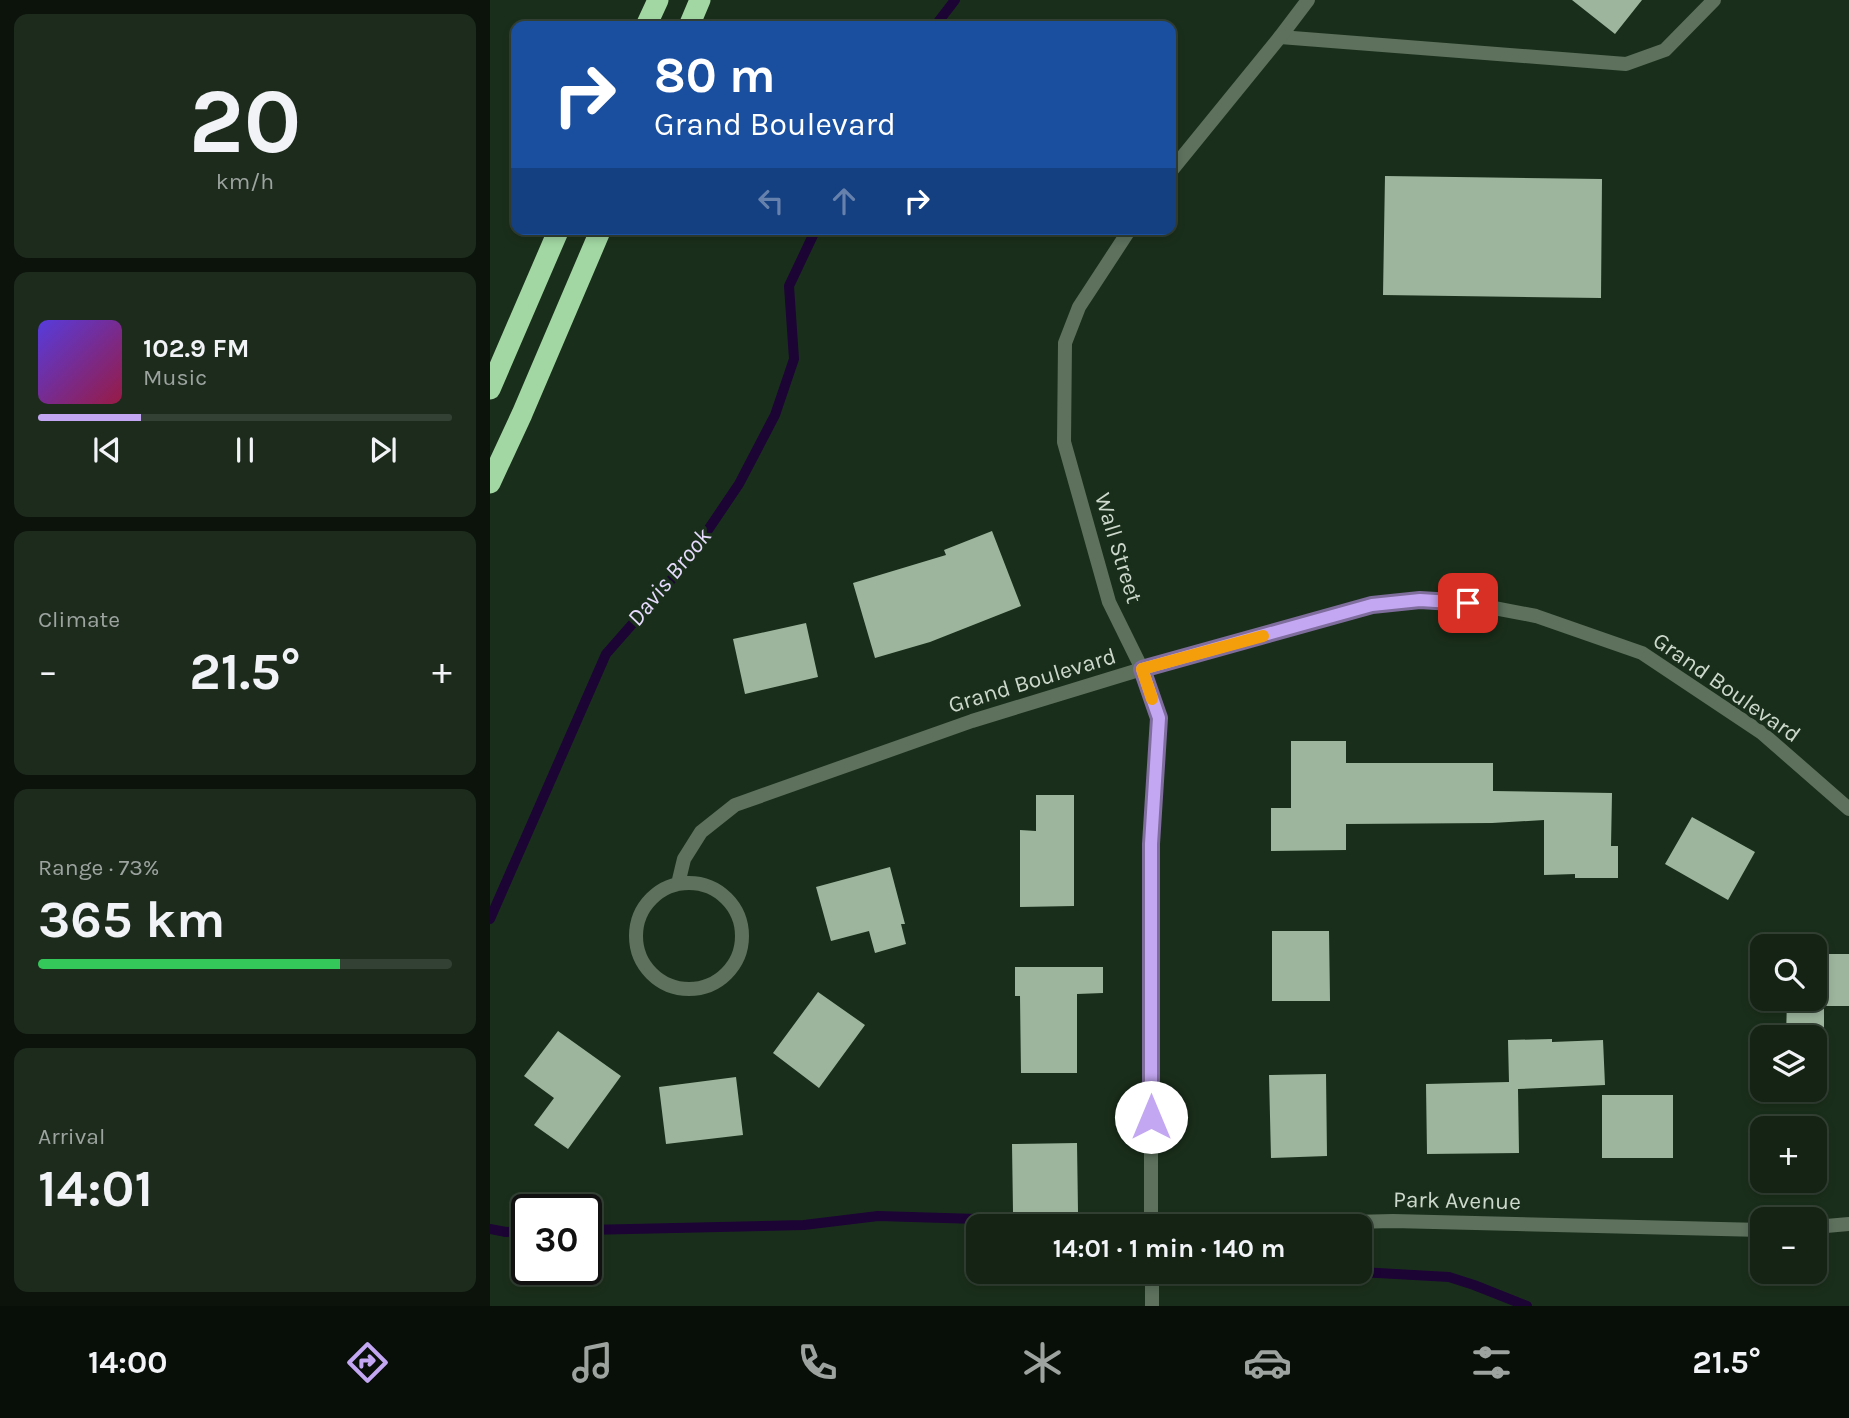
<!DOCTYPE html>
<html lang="en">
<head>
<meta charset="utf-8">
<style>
	:root { --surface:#142314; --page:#1d2b1d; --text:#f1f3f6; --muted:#9da4a0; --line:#334034; --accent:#c3a7f2 }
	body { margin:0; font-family:Karla,sans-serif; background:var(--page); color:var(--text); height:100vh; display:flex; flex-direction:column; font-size:26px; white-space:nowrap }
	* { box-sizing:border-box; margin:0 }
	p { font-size:23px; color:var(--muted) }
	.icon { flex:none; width:38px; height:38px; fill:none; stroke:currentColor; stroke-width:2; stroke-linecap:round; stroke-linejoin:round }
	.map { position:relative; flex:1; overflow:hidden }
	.drawer { display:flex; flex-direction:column; gap:14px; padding:14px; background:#0b130b; width:490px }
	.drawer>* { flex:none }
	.banner { position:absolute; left:21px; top:21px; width:665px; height:214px; border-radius:14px; box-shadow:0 4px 10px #0003,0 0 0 2px var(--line); background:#1a4fa0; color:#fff; overflow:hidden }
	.fabs { position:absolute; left:1260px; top:934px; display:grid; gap:14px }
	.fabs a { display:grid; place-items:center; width:77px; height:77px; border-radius:14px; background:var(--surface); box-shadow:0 4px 10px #0003,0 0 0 2px var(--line); font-size:35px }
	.speed { position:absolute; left:21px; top:1194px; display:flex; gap:14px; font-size:35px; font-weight:700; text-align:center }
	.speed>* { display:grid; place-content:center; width:91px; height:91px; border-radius:50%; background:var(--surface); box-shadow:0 4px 10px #0003,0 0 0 2px var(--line); line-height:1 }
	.speed .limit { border:4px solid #111; border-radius:10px; background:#fff; color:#111 }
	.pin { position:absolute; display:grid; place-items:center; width:60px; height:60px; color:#fff; margin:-30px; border-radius:14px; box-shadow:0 4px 10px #0006 }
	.me { position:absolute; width:77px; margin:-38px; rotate:0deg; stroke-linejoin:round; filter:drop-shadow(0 0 5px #0008) }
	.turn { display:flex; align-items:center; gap:24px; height:147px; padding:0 28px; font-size:32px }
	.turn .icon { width:91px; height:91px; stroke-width:2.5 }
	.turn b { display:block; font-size:49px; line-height:60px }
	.lanes { display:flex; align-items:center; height:66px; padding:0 28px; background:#0003; justify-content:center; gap:35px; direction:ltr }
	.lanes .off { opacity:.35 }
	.big { font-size:52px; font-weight:700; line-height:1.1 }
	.drawer .card { flex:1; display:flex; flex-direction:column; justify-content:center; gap:10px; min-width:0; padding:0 24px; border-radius:14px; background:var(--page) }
	.drawer .dial { align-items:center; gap:0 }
	.dial b { font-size:91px; line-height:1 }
	.song { display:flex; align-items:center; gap:21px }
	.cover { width:84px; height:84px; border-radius:10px; background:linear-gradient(135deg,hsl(250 70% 55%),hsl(340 70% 35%)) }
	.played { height:7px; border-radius:4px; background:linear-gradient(90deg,var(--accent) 25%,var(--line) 25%) }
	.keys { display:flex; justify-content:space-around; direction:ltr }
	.heat { display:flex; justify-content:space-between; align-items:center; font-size:38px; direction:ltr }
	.charge { height:10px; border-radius:5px; background:linear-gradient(90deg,#34c759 73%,var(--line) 0) }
	.trip { position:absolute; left:476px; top:1214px; width:406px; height:70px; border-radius:14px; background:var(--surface); box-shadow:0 4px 10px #0003,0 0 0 2px var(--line); font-weight:700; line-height:70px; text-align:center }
	.tab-bar { display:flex; height:112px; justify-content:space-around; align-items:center; background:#080e08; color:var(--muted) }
	.tab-bar .icon { width:49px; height:49px }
	.tab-bar .active { color:var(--accent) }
	.tab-bar b { font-size:32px; color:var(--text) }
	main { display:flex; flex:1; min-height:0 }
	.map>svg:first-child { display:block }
</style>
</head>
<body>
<main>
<section class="drawer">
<div class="card dial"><b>20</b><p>km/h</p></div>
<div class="card">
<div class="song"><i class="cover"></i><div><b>102.9 FM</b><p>Music</p></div></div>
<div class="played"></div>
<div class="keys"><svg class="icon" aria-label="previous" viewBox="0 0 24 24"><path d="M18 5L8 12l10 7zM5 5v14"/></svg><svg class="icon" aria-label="pause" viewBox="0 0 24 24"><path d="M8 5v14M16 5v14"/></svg><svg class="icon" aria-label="next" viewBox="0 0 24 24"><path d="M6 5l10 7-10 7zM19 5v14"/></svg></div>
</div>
<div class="card"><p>Climate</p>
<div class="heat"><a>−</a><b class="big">21.5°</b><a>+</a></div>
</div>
<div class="card"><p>Range · 73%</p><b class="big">365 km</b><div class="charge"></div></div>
<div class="card"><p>Arrival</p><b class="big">14:01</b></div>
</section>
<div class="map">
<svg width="1359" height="1306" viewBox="0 0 1359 1306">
	<rect width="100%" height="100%" fill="#1a2f1b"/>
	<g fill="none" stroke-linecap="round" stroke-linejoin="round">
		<!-- stream -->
		<path stroke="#1c0435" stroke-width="10" d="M 445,26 L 465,0
			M 0,919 L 116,654 L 195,564 L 249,484 L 285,415 L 304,359 L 299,286 L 326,229
			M 0,1229 L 16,1232 L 37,1231
			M 96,1230 L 314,1225 L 388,1216 L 521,1220 L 539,1227
			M 870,1272 L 959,1277 L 984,1285 L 1037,1306"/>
	</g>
	<!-- building -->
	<path fill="#9db59d" d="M 1082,0 L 1152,0 L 1125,34 Z
		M 895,176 L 1112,179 L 1111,298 L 893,295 Z
		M 502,531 L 531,606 L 440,642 L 385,658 L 363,583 L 456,555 L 454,550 Z
		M 316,623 L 328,677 L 255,694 L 243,639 Z
		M 801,741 L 856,741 L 856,763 L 1003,763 L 1003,791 L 1122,793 L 1121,846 L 1128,846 L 1128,878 L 1085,878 L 1085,874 L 1054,875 L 1054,820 L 1002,823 L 856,824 L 856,850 L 781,851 L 781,808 L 801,808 Z
		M 546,795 L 584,795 L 584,906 L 530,907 L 530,830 L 546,831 Z
		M 1202,817 L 1265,852 L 1238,900 L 1175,864 Z
		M 400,867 L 415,924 L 411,924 L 416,944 L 385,953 L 379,931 L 341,941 L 326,887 Z
		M 782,931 L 839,931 L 840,1001 L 782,1001 Z
		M 1325,954 L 1359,954 L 1359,1006 L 1334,1006 L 1334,1038 L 1296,1038 L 1297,999 L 1325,999 Z
		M 525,967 L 613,967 L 613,993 L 587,994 L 587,1073 L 531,1073 L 530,996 L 525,996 Z
		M 328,992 L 375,1025 L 329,1088 L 283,1053 Z
		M 68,1031 L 131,1076 L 78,1149 L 44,1125 L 64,1098 L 34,1076 Z
		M 1062,1039 L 1062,1042 L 1113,1040 L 1115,1085 L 1028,1089 L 1029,1153 L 937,1154 L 936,1084 L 1019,1082 L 1018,1040 Z
		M 836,1074 L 837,1156 L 781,1158 L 779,1075 Z
		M 246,1077 L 253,1135 L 176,1144 L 169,1087 Z
		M 1112,1095 L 1183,1095 L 1183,1158 L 1112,1158 Z
		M 587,1143 L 588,1212 L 523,1212 L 522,1144 Z"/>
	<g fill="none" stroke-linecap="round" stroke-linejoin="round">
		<!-- lane -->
		<path stroke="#5d715d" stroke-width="14" d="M 790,37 L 1136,64 L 1175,50 L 1224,0"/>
		<!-- street -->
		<path stroke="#5d715d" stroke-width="14" d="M 681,171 L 790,37 L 818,0
			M 640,229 L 589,307 L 575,343 L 574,442 L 619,602 L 652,669 L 669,718 L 661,844 L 661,1227
			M146 936a53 53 0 1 1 106 0a53 53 0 1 1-106 0Z
			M 188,884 L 194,859 L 211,832 L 245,805 L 482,721 L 652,669 L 882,605 L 930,600 L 978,603 L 1046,616 L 1152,653 L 1272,733 L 1359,809
			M 661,1227 L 903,1221 L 1272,1230
			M 1325,1227 L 1359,1224
			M 662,1272 L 662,1306"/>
		<!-- highway -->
		<path stroke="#a2d7a3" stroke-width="21" d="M 156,26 L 168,0
			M 199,26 L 210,0
			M 0,389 L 69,229
			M 0,483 L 32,414 L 111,229"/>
	</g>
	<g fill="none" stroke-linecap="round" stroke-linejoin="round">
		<defs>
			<path id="route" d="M 661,1117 L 661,844 L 669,718 L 652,669 L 882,605 L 930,600 L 978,603"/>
		</defs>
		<!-- route casing -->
		<use href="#route" stroke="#7f6d9d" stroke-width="18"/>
		<!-- route -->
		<use href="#route" stroke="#c3a7f2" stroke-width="12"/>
		<!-- slow -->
		<path stroke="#f59e0b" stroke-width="12" d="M 662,699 L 652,669 L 773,636"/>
	</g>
	<g text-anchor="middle" stroke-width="7" stroke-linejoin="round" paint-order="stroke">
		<!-- street labels -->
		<g font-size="23" fill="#ccd8cb" stroke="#1a2f1b">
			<text transform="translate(629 548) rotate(73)" y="8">Wall Street</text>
			<text transform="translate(542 680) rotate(-17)" y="8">Grand Boulevard</text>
			<text transform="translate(1237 687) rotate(35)" y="8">Grand Boulevard</text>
			<text transform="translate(967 1200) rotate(1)" y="8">Park Avenue</text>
		</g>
		<!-- water labels -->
		<g font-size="24" font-style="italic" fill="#e6dafd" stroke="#1a2f1b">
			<text transform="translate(179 577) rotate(-51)" y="8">Davis Brook</text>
		</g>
	</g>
</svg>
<div class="fabs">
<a><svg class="icon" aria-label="search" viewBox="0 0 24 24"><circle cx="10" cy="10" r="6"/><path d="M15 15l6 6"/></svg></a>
<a><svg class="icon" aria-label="layers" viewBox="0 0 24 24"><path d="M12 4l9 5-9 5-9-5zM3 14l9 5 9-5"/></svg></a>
<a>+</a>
<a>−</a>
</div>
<div class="speed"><div class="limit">30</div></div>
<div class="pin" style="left:978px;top:603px;background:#d93025"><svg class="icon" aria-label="arrive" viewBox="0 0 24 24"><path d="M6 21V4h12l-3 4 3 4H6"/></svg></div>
<svg class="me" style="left:661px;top:1117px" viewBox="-20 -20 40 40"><circle r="19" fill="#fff"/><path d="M0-13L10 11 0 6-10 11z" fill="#c3a7f2"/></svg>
<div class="trip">14:01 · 1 min · 140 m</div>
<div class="banner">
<div class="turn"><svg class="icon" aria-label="right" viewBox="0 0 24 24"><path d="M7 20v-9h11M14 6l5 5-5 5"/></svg><div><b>80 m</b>Grand Boulevard</div></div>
<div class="lanes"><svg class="icon off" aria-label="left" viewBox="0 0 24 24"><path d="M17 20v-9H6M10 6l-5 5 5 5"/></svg><svg class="icon off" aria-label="ahead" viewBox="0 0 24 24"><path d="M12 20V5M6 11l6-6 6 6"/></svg><svg class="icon" aria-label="right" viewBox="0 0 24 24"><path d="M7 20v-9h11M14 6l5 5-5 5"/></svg></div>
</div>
</div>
</main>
<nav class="tab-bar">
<b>14:00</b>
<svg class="icon active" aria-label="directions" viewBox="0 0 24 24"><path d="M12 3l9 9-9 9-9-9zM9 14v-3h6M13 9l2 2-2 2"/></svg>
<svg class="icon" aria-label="music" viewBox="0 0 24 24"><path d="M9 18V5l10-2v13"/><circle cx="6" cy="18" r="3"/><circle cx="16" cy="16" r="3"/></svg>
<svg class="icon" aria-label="phone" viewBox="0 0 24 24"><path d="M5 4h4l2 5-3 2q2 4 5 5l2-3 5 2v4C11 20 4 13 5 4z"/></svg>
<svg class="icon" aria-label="climate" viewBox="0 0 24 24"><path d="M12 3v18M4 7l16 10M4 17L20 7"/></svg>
<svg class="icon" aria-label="car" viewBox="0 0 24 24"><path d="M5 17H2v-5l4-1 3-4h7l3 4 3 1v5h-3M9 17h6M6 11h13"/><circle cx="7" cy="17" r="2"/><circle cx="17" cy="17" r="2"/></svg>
<svg class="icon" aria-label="filters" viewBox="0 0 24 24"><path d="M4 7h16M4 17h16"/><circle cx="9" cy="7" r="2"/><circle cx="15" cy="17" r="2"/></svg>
<b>21.5°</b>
</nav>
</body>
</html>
